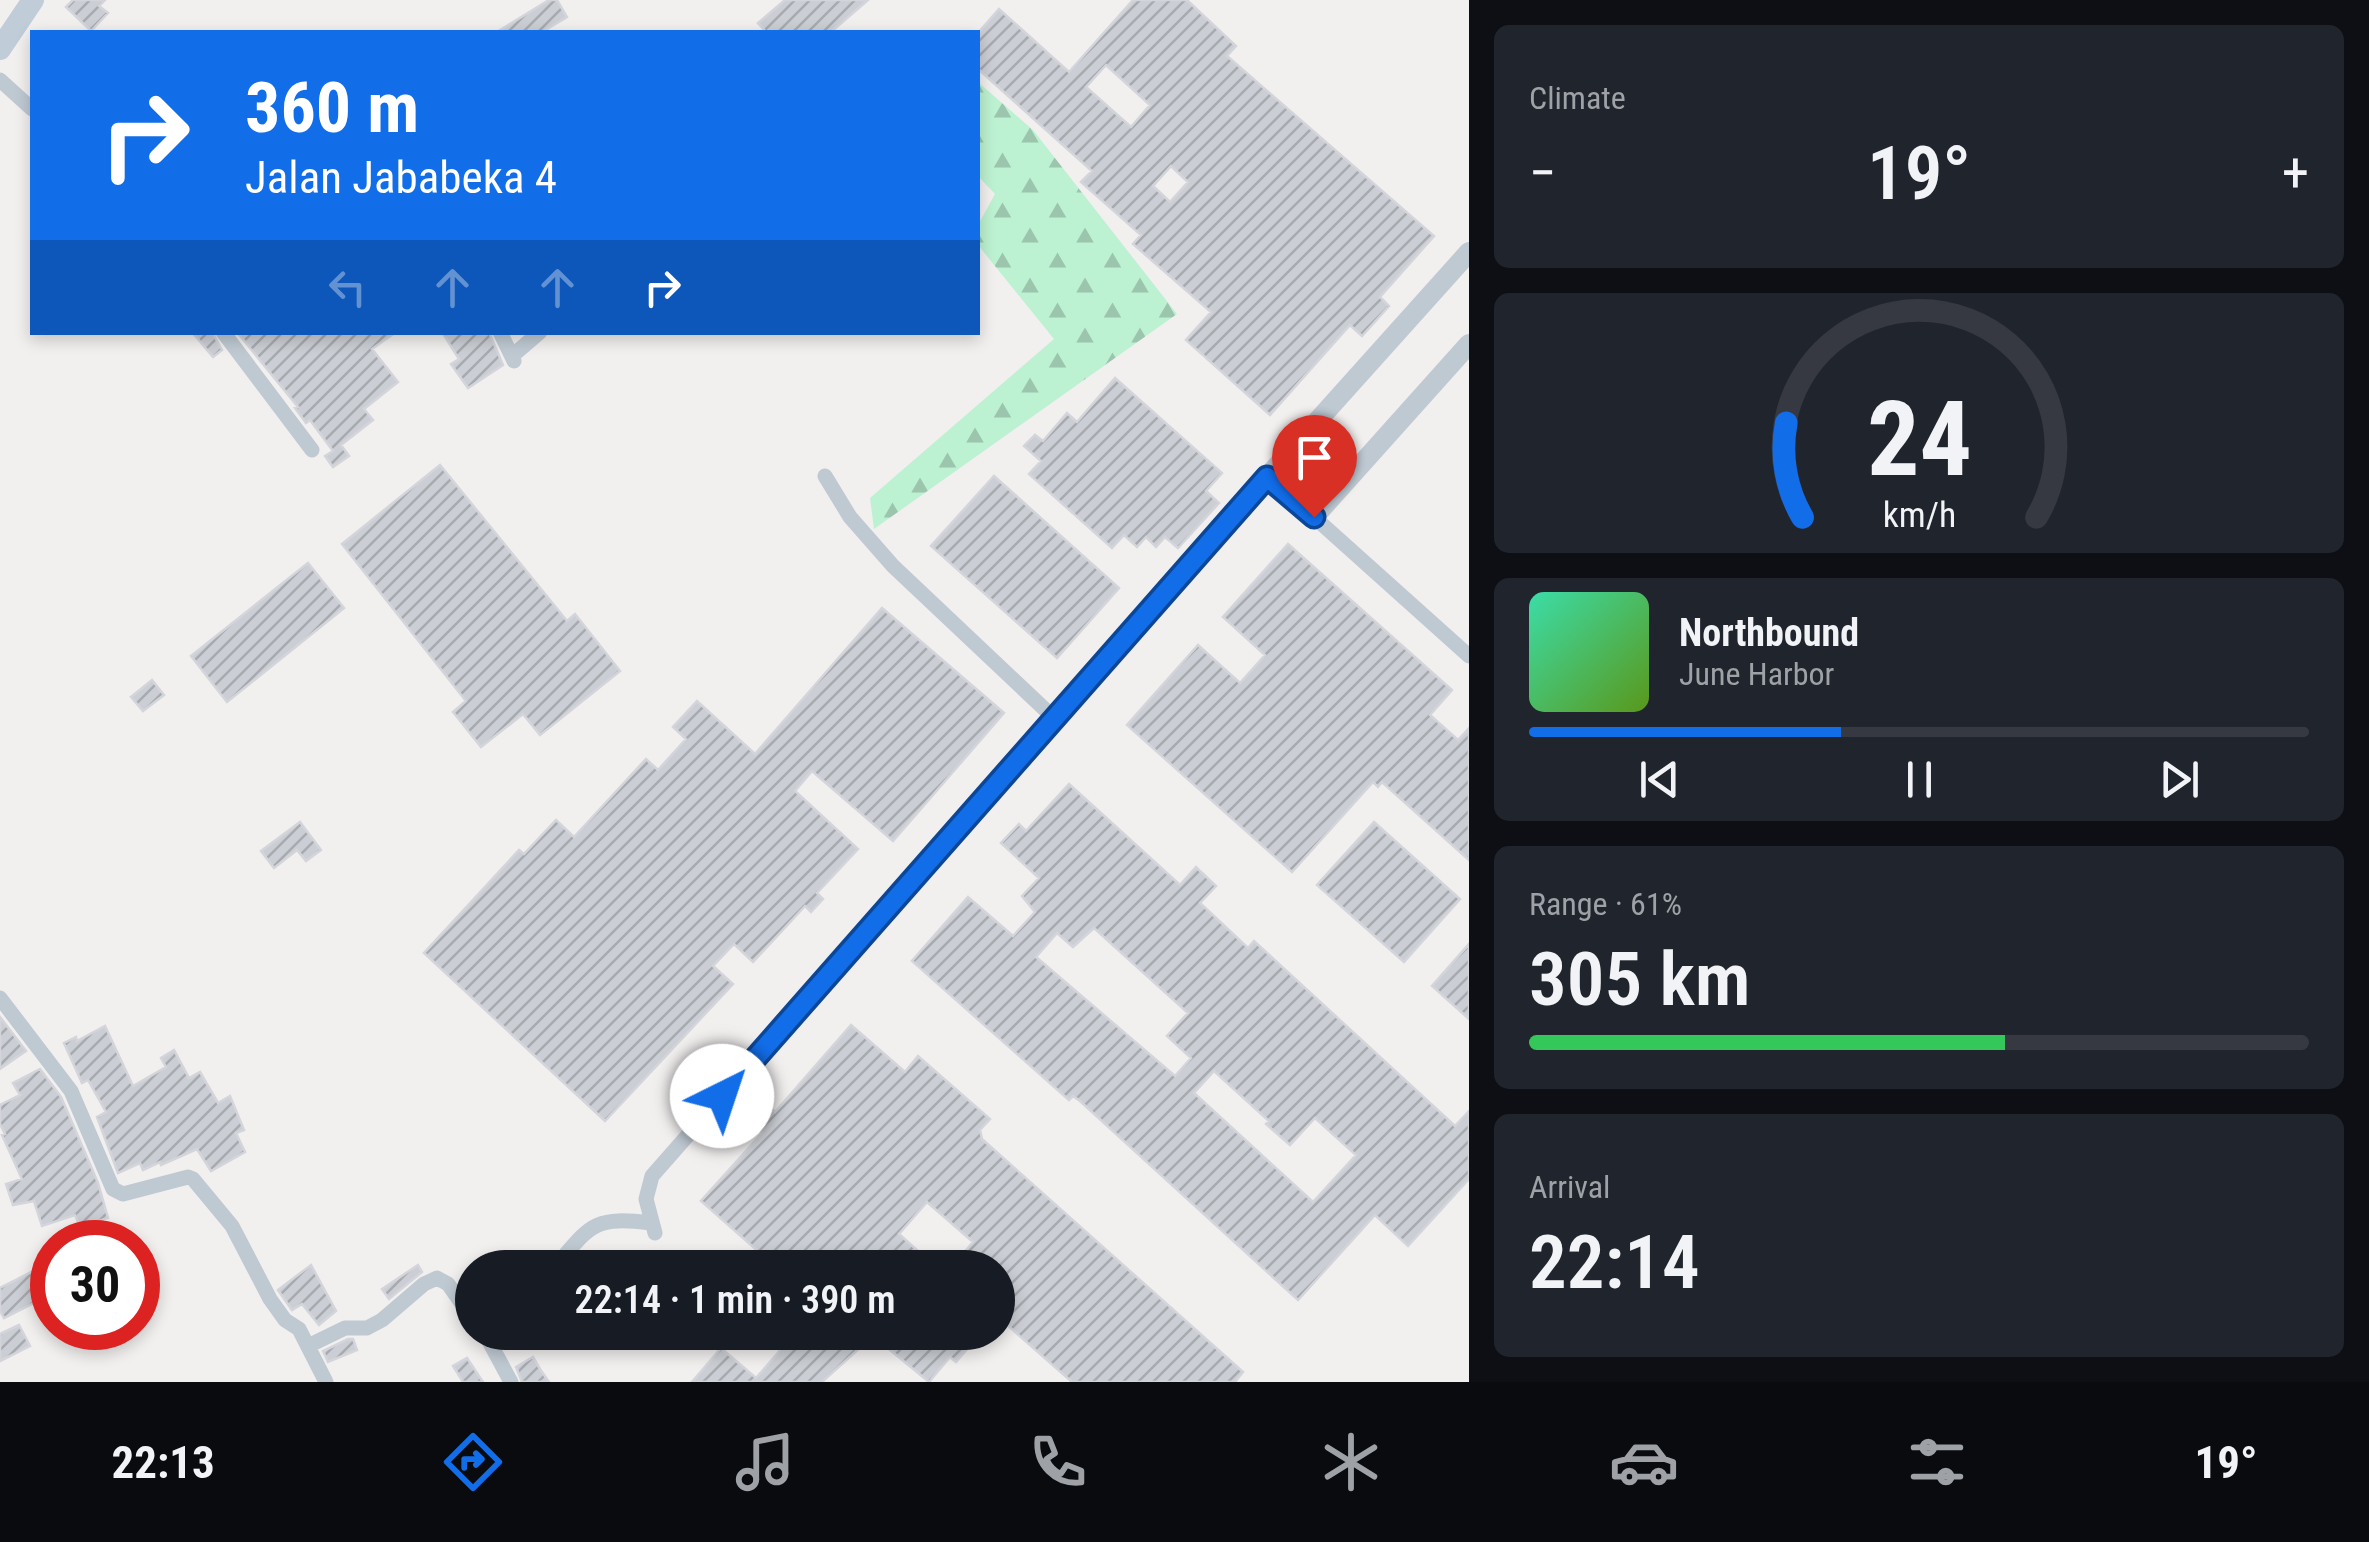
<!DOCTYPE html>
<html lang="en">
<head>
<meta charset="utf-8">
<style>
	:root { --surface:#171b24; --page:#20242c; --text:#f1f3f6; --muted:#9ea1a6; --line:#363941; --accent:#126de9 }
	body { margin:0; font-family:"Roboto Condensed",sans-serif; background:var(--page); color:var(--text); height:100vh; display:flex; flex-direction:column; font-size:38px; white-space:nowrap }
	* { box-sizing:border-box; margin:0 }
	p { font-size:32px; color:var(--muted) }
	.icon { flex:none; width:55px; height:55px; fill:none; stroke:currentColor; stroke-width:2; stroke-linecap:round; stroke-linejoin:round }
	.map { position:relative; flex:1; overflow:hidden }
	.details { display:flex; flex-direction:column; gap:25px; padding:25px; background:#0d0f14; width:900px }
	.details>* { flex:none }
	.guide { position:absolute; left:30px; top:30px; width:950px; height:305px; border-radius:0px; box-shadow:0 5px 15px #0003; background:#126de9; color:#fff; overflow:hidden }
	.speed { position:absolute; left:30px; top:1220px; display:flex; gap:20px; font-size:50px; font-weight:700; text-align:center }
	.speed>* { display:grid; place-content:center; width:130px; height:130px; border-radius:50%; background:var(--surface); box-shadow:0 5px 15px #0003; line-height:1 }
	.speed .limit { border:15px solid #d22; background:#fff; color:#111 }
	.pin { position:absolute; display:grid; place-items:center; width:85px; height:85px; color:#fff; margin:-102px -42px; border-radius:50% 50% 50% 0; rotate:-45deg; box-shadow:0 0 10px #0007 }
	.pin .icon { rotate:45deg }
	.me { position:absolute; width:110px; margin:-55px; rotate:41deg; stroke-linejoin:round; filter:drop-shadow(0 0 8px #0008) }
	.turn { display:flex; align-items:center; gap:35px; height:210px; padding:0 50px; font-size:45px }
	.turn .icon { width:130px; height:130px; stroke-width:2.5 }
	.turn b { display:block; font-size:70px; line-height:85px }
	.lanes { display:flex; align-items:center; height:95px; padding:0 50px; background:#0003; justify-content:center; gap:50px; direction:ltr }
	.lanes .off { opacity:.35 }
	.big { font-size:75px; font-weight:600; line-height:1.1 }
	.details .widget { flex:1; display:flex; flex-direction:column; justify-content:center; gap:15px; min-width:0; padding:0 35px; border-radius:15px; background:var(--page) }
	.details .dial { align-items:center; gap:0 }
	.dial svg { height:260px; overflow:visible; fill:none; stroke:var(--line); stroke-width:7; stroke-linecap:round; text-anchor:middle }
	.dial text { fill:var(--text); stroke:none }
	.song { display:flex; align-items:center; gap:30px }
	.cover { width:120px; height:120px; border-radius:15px; background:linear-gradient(135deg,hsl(160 70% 55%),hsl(90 70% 35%)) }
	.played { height:10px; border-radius:5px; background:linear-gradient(90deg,var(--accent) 40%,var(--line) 40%) }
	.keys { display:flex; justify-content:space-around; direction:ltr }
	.heat { display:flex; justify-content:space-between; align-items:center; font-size:55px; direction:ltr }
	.charge { height:15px; border-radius:8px; background:linear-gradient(90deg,#34c759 61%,var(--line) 0) }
	.trip { position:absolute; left:455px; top:1250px; width:560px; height:100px; border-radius:50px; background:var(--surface); box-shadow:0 5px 15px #0003; font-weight:600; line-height:100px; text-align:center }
	.tab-bar { display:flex; height:160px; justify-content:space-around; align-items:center; background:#090b0e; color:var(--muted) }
	.tab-bar .icon { width:70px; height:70px }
	.tab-bar .on { color:var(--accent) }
	.tab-bar b { font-size:45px; color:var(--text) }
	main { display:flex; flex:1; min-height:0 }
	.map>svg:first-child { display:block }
</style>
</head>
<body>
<main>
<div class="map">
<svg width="1469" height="1382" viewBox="0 0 1469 1382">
	<defs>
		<pattern id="forest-firs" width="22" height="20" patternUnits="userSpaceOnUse" patternTransform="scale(2.5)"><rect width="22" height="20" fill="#bcf1d1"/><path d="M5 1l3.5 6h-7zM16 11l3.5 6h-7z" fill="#9bc6ad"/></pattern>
		<pattern id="building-hatch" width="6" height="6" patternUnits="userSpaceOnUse" patternTransform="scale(2.5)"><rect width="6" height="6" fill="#cbced4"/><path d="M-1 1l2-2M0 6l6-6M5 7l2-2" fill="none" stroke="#a7aaaf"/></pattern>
	</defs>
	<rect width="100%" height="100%" fill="#f2efef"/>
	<!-- forest -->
	<path fill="url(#forest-firs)" d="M 978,82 L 1033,130 L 1177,314 L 874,529 L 870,498 L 1054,339 L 978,245 L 978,225 L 995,194 L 978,176 Z"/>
	<!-- building -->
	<path fill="url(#building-hatch)" stroke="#d3d5db" stroke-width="2.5" fill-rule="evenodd" d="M 73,0 L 105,0 L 99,6 L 108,13 L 91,31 L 66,7 Z
		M 549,0 L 557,0 L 567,17 L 542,32 L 497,32 Z
		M 785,0 L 868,0 L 831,32 L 766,32 L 758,23 Z
		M 1133,0 L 1187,0 L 1236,46 L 1227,56 L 1434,236 L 1380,297 L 1389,306 L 1362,336 L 1350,325 L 1270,415 L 1186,340 L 1211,312 L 1133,244 L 1141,235 L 1081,182 L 1092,171 L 978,69 L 978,33 L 999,9 L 1069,72 ZM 1106,65 L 1150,105 L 1131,127 L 1086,87 ZM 1171,166 L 1188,182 L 1170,202 L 1153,186 Z
		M 192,332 L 212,332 L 222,350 L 213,357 Z
		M 237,332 L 396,332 L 372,349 L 398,382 L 364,409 L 373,420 L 341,445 L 349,456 L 333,467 L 325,456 L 333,451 L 310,420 L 306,423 L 295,408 L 298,407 Z
		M 442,332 L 489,332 L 503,365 L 468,388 L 451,364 L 459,359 Z
		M 1115,378 L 1222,473 L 1206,491 L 1219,503 L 1178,548 L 1165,537 L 1156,547 L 1146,537 L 1137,547 L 1124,535 L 1112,548 L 1029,474 L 1041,461 L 1024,446 L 1035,435 L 1043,441 L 1067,413 L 1077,422 Z
		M 440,465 L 567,621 L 575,614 L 620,671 L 540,735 L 523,714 L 481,747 L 453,712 L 466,701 L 342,544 Z
		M 994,476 L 1119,588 L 1057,658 L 931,546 Z
		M 1288,544 L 1452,690 L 1430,715 L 1458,740 L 1469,728 L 1469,860 L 1382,782 L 1378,787 L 1373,782 L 1292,872 L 1127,725 L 1198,645 L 1240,683 L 1265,655 L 1223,617 Z
		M 308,563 L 344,608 L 227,702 L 191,656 Z
		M 882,608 L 1004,713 L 893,841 L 812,771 L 795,791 L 858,849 L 817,893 L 823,899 L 811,912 L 805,906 L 753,962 L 734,944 L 713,966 L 733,984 L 605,1121 L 424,953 L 519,850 L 524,854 L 556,820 L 574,837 L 646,759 L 658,770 L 686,739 L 673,727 L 697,701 L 755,754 Z
		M 152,680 L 164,695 L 143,711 L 131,697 Z
		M 1069,784 L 1180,885 L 1196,867 L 1216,886 L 1200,903 L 1248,948 L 1254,941 L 1455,1126 L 1469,1111 L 1469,1179 L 1408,1246 L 1375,1215 L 1298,1300 L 1080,1101 L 1073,1096 L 1069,1100 L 912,961 L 968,897 L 1013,936 L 1035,912 L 1022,896 L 1039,878 L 1001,843 L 1019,824 L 1026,831 ZM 1094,928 L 1188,1013 L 1167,1036 L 1191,1058 L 1175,1076 L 1036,957 L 1057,933 L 1073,947 ZM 1214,1071 L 1269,1121 L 1266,1124 L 1290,1145 L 1315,1118 L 1356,1155 L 1313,1202 L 1194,1093 Z
		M 300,822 L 321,850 L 306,861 L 297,850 L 274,868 L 261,851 Z
		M 1374,822 L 1460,899 L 1404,962 L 1317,885 Z
		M 1469,944 L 1469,1019 L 1432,986 Z
		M 0,1017 L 26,1051 L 0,1069 Z
		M 851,1025 L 905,1072 L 918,1056 L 990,1119 L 980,1130 L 982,1139 L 1243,1372 L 1235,1382 L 1072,1382 L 998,1317 L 998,1268 L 951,1268 L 973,1242 L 927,1202 L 899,1234 L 937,1268 L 777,1268 L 701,1201 L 762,1133 L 748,1120 L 764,1102 L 775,1112 Z
		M 105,1026 L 133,1086 L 166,1067 L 161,1058 L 174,1050 L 189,1078 L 200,1072 L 218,1103 L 230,1096 L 244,1130 L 236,1133 L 245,1152 L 211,1171 L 197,1149 L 161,1165 L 160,1162 L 143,1170 L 140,1163 L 118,1173 L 97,1117 L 106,1112 L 88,1080 L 82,1083 L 64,1043 L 76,1037 L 77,1041 Z
		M 40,1069 L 61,1097 L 98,1183 L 108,1218 L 80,1227 L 75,1215 L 42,1226 L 34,1201 L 13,1205 L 6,1184 L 22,1179 L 2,1135 L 5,1134 L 0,1124 L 0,1105 L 20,1095 L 13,1083 Z
		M 49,1263 L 52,1271 L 52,1294 L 4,1318 L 0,1311 L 0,1288 Z
		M 311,1265 L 336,1311 L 319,1325 L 302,1304 L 292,1310 L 278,1290 Z
		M 418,1265 L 422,1272 L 389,1299 L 382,1289 Z
		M 19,1325 L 30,1346 L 0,1361 L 0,1334 Z
		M 796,1332 L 982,1332 L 956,1362 L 950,1357 L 929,1382 L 873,1336 L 822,1382 L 692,1382 L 721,1348 L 756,1378 Z
		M 348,1339 L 353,1339 L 357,1350 L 328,1362 L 323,1351 Z
		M 533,1357 L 540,1369 L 549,1382 L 522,1382 L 516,1367 Z
		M 467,1358 L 483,1382 L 463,1382 L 453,1366 Z"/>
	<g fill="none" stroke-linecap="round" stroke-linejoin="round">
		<!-- minor -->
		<path stroke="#bfc9d2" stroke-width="15" d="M 0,80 L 32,109
			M 223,332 L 312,450
			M 500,332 L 514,361
			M 512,356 L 540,332
			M 825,476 L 850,517 L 893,566 L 1054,718
			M 1314,517 L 1469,656
			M 0,998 L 71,1091 L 113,1189 L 123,1194 L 188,1177 L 193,1179 L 232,1226 L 270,1299 L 285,1320 L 299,1329 L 326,1382
			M 655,1233 L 646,1199 L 652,1176 L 1267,477
			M 554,1268 C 591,1225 592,1216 651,1223
			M 484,1332 L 511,1382
			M 308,1346 L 345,1328 L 367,1328 L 382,1320 L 424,1284 L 437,1278 L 448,1284 L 472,1318
			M 494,1348 L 508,1332"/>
		<!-- tertiary -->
		<path stroke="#bfc9d2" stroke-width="20" d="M 1469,252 L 1267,477 L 1314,517 L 1469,344"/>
		<!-- secondary -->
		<path stroke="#c1ccd9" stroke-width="22" d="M 0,49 L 33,0"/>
	</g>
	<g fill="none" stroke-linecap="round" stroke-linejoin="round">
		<defs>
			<path id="route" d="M 722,1096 L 1267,477 L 1314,517"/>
		</defs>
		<!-- route casing -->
		<use href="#route" stroke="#0c4797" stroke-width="25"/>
		<!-- route -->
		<use href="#route" stroke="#126de9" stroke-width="18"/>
	</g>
</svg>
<div class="speed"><div class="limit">30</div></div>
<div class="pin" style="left:1314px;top:517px;background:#d93025"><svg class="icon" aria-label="arrive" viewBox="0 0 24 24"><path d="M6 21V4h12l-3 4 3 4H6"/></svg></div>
<svg class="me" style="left:722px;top:1096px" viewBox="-20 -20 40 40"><circle r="19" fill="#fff"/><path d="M0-13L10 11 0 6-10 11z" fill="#126de9"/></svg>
<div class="trip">22:14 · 1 min · 390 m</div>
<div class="guide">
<div class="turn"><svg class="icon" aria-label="right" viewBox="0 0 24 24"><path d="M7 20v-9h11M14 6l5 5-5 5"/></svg><div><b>360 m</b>Jalan Jababeka 4</div></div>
<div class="lanes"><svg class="icon off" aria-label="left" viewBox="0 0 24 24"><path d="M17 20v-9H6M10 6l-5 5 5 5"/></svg><svg class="icon off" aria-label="ahead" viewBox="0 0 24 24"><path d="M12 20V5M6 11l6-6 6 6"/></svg><svg class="icon off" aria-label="ahead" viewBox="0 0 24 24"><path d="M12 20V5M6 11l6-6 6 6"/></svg><svg class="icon" aria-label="right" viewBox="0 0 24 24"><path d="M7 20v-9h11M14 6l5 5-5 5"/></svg></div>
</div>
</div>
<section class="details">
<div class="widget"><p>Climate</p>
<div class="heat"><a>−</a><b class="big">19°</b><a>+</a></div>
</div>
<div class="widget dial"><svg viewBox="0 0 100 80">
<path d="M14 69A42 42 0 1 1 86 69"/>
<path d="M14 69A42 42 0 0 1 9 40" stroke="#126de9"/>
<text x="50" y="56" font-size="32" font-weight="700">24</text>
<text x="50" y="72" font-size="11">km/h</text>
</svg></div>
<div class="widget">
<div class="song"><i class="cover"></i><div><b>Northbound</b><p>June Harbor</p></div></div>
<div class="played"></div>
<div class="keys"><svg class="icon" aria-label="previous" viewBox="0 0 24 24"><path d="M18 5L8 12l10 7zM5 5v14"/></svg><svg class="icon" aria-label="pause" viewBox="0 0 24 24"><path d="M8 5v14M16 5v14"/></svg><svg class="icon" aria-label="next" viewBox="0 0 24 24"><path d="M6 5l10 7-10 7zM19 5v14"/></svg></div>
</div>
<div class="widget"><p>Range · 61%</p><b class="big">305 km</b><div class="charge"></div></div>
<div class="widget"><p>Arrival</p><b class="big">22:14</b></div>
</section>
</main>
<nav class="tab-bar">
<b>22:13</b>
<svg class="icon on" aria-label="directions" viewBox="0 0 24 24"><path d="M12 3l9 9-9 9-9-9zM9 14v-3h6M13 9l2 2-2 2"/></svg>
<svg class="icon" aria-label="music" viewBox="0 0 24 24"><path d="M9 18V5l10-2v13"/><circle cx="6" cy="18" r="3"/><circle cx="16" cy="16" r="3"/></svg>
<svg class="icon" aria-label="phone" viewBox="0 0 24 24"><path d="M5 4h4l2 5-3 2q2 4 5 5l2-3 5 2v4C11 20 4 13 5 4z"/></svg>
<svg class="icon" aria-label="climate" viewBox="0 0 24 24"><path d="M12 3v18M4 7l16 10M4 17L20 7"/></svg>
<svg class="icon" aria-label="car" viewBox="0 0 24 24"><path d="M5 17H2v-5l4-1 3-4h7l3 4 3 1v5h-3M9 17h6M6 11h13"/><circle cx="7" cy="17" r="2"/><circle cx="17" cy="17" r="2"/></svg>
<svg class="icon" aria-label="filters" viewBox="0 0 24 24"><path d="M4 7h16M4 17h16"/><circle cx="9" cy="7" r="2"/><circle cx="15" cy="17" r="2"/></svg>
<b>19°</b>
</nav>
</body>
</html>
